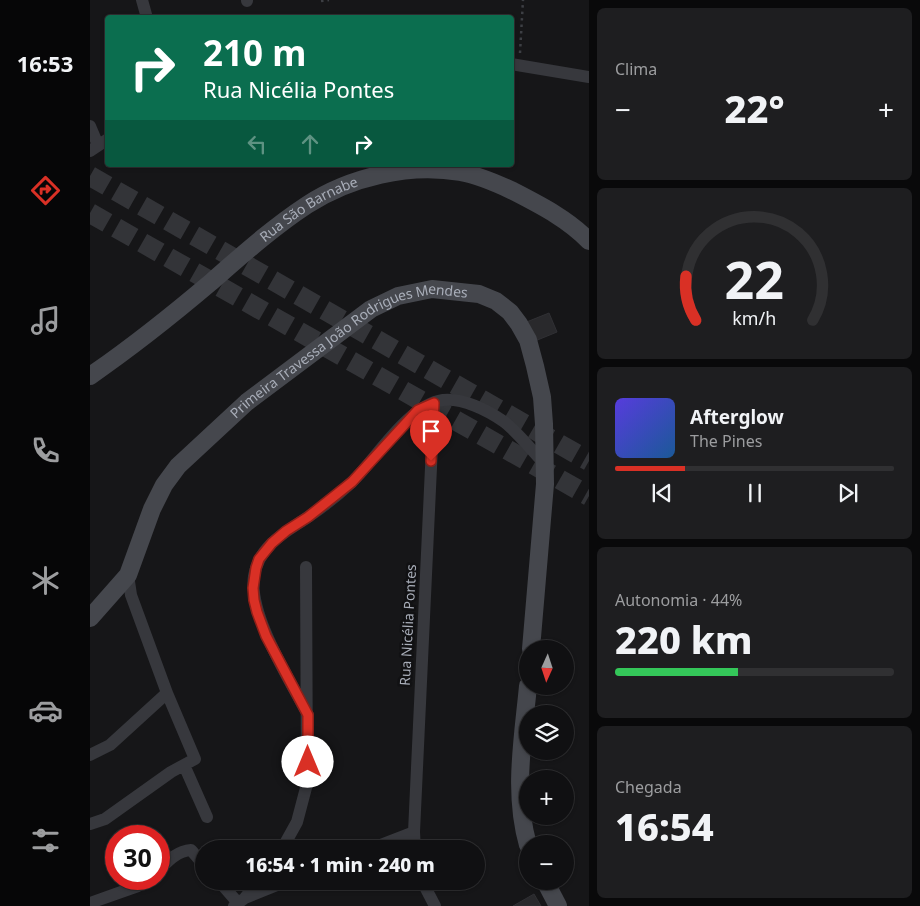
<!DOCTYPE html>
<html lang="pt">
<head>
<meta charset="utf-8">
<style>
	:root { --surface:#101012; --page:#1e1e20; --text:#f1f3f6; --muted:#9c9d9f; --line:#303032; --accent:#d93025 }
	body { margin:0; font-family:"Noto Sans",sans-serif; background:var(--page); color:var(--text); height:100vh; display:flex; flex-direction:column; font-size:19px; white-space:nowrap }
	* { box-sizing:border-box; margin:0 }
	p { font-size:16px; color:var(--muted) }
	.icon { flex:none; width:28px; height:28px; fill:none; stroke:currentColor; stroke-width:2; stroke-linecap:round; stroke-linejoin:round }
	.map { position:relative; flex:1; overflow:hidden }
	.sheet { display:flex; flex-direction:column; gap:8px; padding:8px; background:#09090a; width:331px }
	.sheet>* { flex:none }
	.guide { position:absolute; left:15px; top:15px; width:409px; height:152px; border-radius:5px; box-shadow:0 1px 4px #0004,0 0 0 1px var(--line); background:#0b6e4f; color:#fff; overflow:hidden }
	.needle { width:32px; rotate:183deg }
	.controls { position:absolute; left:429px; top:640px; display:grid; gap:10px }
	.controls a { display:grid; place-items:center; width:55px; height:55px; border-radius:50%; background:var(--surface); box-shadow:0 1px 4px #0004,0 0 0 1px var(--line); font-size:25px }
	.speed { position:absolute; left:15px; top:825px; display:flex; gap:10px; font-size:25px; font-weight:700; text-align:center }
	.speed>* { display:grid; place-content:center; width:65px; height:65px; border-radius:50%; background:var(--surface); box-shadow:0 1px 4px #0004,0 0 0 1px var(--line); line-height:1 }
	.speed .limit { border:8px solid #d22; background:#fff; color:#111 }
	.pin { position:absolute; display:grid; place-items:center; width:42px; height:42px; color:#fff; margin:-51px -21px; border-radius:50% 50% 50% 0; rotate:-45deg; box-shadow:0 0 5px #0007 }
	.pin .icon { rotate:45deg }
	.me { position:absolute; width:55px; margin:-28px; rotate:0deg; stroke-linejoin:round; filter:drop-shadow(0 0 4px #0008) }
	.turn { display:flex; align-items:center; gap:18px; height:105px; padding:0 15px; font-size:22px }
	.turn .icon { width:65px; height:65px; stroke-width:2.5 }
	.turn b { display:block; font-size:35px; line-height:42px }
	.lanes { display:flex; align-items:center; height:48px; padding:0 15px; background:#0003; justify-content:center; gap:25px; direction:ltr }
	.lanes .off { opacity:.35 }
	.big { font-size:38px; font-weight:800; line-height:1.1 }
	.sheet .card { flex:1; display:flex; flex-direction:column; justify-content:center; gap:8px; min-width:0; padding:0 18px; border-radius:8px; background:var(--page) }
	.sheet .dial { align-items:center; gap:0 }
	.dial svg { height:130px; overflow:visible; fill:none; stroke:var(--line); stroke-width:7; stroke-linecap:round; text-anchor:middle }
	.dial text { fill:var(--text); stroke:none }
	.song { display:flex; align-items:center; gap:15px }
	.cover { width:60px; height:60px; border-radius:8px; background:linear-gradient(135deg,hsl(250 70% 55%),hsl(210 70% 35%)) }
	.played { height:5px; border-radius:2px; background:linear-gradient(90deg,var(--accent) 25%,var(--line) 25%) }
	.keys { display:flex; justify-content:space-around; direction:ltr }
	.heat { display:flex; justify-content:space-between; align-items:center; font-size:28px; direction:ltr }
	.charge { height:8px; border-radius:4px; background:linear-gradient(90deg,#34c759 44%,var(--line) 0) }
	.trip { position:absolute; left:105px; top:840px; width:290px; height:50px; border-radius:25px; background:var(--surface); box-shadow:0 1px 4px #0004,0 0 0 1px var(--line); font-weight:800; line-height:50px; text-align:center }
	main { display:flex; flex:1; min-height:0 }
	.menu { display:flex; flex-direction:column; width:90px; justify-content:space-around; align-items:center; background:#060607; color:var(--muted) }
	.menu .icon { width:35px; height:35px }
	.menu .active { color:var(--accent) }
	.menu b { font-size:22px; color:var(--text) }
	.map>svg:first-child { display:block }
</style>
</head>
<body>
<main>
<nav class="menu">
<b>16:53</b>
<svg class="icon active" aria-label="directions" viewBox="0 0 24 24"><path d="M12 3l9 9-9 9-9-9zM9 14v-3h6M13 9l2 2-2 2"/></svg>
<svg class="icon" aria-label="music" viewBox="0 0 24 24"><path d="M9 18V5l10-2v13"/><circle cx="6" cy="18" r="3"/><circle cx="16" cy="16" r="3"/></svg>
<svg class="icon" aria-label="phone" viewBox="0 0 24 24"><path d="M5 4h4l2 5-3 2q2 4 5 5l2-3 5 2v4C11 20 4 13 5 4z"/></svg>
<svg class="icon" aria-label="climate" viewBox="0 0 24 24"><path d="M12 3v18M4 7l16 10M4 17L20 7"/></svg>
<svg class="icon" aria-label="car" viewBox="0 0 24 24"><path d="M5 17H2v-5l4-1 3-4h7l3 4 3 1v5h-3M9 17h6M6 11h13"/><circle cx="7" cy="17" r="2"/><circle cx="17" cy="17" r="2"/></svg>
<svg class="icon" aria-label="filters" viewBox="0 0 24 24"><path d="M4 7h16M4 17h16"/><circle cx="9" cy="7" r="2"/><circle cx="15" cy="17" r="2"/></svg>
</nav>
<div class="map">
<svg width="499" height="906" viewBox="0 0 499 906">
	<rect width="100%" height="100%" fill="#161618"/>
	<!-- building -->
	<path fill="#29292c" stroke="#303034" d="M 459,313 L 467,332 L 445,341 L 434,323 Z
		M 444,894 L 451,906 L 423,906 Z"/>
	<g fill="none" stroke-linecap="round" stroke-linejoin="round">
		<!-- primary-tunnel -->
		<path stroke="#333438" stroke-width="20" stroke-dasharray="20 10" stroke-linecap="butt" d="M 0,176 L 499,461
			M 0,213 L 499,496"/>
		<!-- path -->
		<path stroke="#3d3f44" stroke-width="2.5" stroke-dasharray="2.5 4" stroke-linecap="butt" d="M 231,1 L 239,0
			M 430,53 L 433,0"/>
		<!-- street -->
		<path stroke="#37383d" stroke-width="12" d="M 52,0 L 57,18
			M 157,0 L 157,1
			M 421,64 L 499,77
			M 0,126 L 8,145
			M 0,151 L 18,139
			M 218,715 C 200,680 158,615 164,576 C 166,564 172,553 181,544 C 192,533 205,526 218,517 C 233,507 249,494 262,482 C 287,458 318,405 353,400 C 373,398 397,410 413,421 C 426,430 443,452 455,464
			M 0,755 L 20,745 L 77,693
			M 94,765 L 117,817
			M 0,824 L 15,819 L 81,772 L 105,759 L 77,693 L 41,595 L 38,575
			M 192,849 L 207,822 L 217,784 L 216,567
			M 280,849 L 324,832
			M 325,849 L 324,832 L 344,403
			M 69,870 C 78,861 87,851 101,850 L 114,865
			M 129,881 L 148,903
			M 332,881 L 345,906
			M 155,898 L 197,881
			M 0,903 L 48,886 L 59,879
			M 144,906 L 155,898 L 168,881"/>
		<!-- secondary -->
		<g stroke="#45474d" stroke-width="18">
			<path id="s1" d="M 0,376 C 42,347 81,316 120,283 C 151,256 182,228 217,205 C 260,177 319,163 370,172 C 388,175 406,183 423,191 C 450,205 478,219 499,241"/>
			<path id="s2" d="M 0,618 L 38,575 L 62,509 L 74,485 L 88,466 L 157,402 L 281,309 L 308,296 L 342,289 L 389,294 L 406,301 L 420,312 L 429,324 L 438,340 L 445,366 L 452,397 L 454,424 L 455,484 L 441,649"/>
			<path d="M 438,845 C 423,793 433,739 438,686"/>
			<path d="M 455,881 L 468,906"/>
		</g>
	</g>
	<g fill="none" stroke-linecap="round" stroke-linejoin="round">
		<defs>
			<path id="route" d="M 218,762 L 218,715 L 176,636 L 167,612 L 164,600 L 163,588 L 166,568 L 169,559 L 182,543 L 196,531 L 218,517 L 262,482 L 328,410 L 344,403 L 341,461"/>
		</defs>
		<!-- route casing -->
		<use href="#route" stroke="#8d1f18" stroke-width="12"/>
		<!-- route -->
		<use href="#route" stroke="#d93025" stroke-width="9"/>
	</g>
	<g text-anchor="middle" stroke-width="5" stroke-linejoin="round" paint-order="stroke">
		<!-- street labels -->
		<g font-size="14" fill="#a8adb8" stroke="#111113">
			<text dy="5" stroke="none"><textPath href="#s1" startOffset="276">Rua São Barnabe</textPath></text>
			<text dy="5" stroke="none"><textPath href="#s2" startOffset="390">Primeira Travessa João Rodrigues Mendes</textPath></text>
			<text transform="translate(318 625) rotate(-87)" y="5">Rua Nicélia Pontes</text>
		</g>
	</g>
</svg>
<div class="controls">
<a><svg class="needle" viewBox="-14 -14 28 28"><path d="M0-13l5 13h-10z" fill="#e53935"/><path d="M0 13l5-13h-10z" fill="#9c9d9f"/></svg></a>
<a><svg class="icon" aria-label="layers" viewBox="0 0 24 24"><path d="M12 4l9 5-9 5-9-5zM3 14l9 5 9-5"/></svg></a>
<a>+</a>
<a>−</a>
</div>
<div class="speed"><div class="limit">30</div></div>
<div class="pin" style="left:341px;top:461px;background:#d93025"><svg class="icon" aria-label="arrive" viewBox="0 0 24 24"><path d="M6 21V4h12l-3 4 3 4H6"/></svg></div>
<svg class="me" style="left:218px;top:762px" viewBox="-20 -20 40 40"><circle r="19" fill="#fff"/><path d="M0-13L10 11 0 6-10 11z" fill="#d93025"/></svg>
<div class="trip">16:54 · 1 min · 240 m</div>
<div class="guide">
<div class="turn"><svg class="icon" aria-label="right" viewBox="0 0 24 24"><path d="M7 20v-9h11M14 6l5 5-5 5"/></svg><div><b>210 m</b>Rua Nicélia Pontes</div></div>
<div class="lanes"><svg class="icon off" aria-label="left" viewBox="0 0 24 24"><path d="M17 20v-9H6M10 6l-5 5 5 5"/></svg><svg class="icon off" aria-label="ahead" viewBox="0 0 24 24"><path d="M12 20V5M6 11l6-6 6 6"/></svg><svg class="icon" aria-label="right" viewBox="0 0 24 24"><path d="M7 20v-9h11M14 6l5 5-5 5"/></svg></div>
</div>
</div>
<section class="sheet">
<div class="card"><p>Clima</p>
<div class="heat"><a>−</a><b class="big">22°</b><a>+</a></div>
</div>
<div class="card dial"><svg viewBox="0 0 100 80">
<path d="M14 69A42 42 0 1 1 86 69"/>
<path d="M14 69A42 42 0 0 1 8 42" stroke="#d93025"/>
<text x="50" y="56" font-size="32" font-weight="700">22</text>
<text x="50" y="72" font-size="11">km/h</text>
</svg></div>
<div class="card">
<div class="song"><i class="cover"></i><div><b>Afterglow</b><p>The Pines</p></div></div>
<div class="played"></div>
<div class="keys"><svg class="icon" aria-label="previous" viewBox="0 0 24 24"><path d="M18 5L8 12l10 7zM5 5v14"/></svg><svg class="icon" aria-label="pause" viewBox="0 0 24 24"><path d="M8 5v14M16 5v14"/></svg><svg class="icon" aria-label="next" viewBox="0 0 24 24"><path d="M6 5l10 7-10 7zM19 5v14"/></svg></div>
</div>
<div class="card"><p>Autonomia · 44%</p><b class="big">220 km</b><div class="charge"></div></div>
<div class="card"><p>Chegada</p><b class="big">16:54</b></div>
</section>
</main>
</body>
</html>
